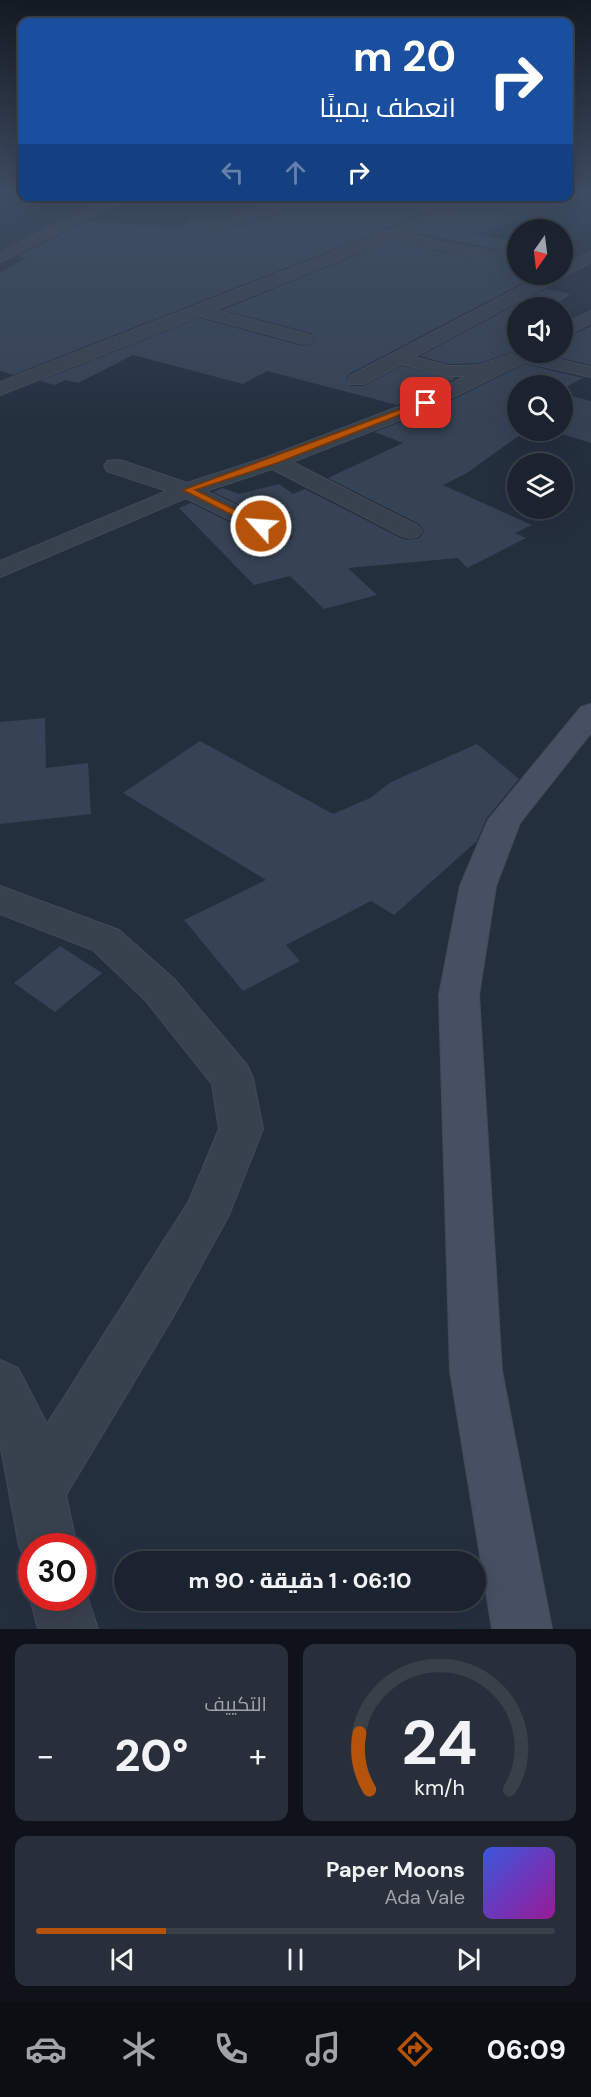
<!DOCTYPE html>
<html lang="ar">
<head>
<meta charset="utf-8">
<style>
	:root { --surface:#1b232e; --page:#282f3a; --text:#f1f3f6; --muted:#a0a4aa; --line:#39404a; --accent:#b45309 }
	body { margin:0; font-family:"DM Sans",Cairo,sans-serif; background:var(--page); color:var(--text); direction:rtl; height:100vh; display:flex; flex-direction:column; font-size:22px; white-space:nowrap }
	* { box-sizing:border-box; margin:0 }
	p { font-size:20px; color:var(--muted) }
	.icon { flex:none; width:33px; height:33px; fill:none; stroke:currentColor; stroke-width:2; stroke-linecap:round; stroke-linejoin:round }
	.map { position:relative; height:1629px; overflow:hidden; direction:ltr }
	.side { display:flex; flex-direction:column; gap:15px; padding:15px; background:#0f1319; flex:1 }
	.side>* { flex:none }
	.hud { position:absolute; left:18px; top:18px; width:555px; height:183px; border-radius:12px; box-shadow:0 6px 24px #0002,0 0 0 2px var(--line); direction:rtl; background:#1a4fa0; color:#fff; overflow:hidden }
	.needle { width:39px; rotate:194deg }
	.tools { position:absolute; left:507px; top:219px; display:grid; gap:12px }
	.tools a { display:grid; place-items:center; width:66px; height:66px; border-radius:50%; background:var(--surface); box-shadow:0 6px 24px #0002,0 0 0 2px var(--line); font-size:30px }
	.speed { position:absolute; left:18px; top:1533px; display:flex; gap:12px; font-size:30px; font-weight:700; text-align:center }
	.speed>* { display:grid; place-content:center; width:78px; height:78px; border-radius:50%; background:var(--surface); box-shadow:0 6px 24px #0002,0 0 0 2px var(--line); line-height:1 }
	.speed .limit { border:9px solid #d22; background:#fff; color:#111 }
	.pin { position:absolute; display:grid; place-items:center; width:51px; height:51px; color:#fff; margin:-26px; border-radius:12px; box-shadow:0 3px 9px #0006 }
	.me { position:absolute; width:66px; margin:-33px; rotate:296deg; stroke-linejoin:round; filter:drop-shadow(0 0 4px #0008) }
	.turn { display:flex; align-items:center; gap:21px; height:126px; padding:0 18px; font-size:27px }
	.turn .icon { width:78px; height:78px; stroke-width:2.5 }
	.turn b { display:block; font-size:42px; line-height:51px }
	.lanes { display:flex; align-items:center; height:57px; padding:0 18px; background:#0003; justify-content:center; gap:30px; direction:ltr }
	.lanes .off { opacity:.35 }
	.big { font-size:45px; font-weight:800; line-height:1.1 }
	.side .card { flex:1; display:flex; flex-direction:column; justify-content:center; gap:9px; min-width:0; padding:0 21px; border-radius:12px; background:var(--page) }
	.side .dial { align-items:center; gap:0 }
	.dial svg { height:156px; overflow:visible; fill:none; stroke:var(--line); stroke-width:7; stroke-linecap:round; text-anchor:middle }
	.dial text { fill:var(--text); stroke:none }
	.song { display:flex; align-items:center; gap:18px }
	.cover { width:72px; height:72px; border-radius:9px; background:linear-gradient(135deg,hsl(230 70% 55%),hsl(300 70% 35%)) }
	.played { height:6px; border-radius:3px; background:linear-gradient(90deg,var(--accent) 25%,var(--line) 25%) }
	.keys { display:flex; justify-content:space-around; direction:ltr }
	.heat { display:flex; justify-content:space-between; align-items:center; font-size:33px; direction:ltr }
	.side .tiles { flex:1; display:grid; gap:15px; grid-template-columns:1fr 1fr }
	.card:last-child { grid-column:span 2 }
	.trip { position:absolute; left:114px; top:1551px; width:372px; height:60px; border-radius:30px; background:var(--surface); box-shadow:0 6px 24px #0002,0 0 0 2px var(--line); font-weight:800; line-height:60px; text-align:center; direction:rtl }
	.dock { display:flex; height:96px; justify-content:space-around; align-items:center; background:#0b0e12; color:var(--muted) }
	.dock .icon { width:42px; height:42px }
	.dock .current { color:var(--accent) }
	.dock b { font-size:27px; color:var(--text) }
	.map>svg:first-child { display:block }
</style>
</head>
<body>
<div class="map">
<svg width="591" height="1629" viewBox="0 0 591 1629">
	<rect width="100%" height="100%" fill="#242f3e"/>
	<!-- building -->
	<path fill="#364354" d="M 296,196 L 469,196 L 13,375 L 0,371 L 0,273 L 26,258 L 17,256 L 89,221 L 180,228 L 196,216 L 219,218 L 209,221 L 206,227 L 210,231 L 220,231 L 290,211 L 293,205 L 290,199 Z
		M 496,196 L 563,196 L 564,206 L 472,234 L 518,242 L 518,274 L 539,274 L 349,374 L 346,379 L 350,386 L 364,386 L 401,366 L 456,378 L 418,397 L 397,405 L 267,371 L 243,384 L 133,355 L 78,383 L 65,380 L 55,385 L 40,381 L 200,318 L 303,346 L 310,345 L 315,339 L 311,333 L 222,310 L 394,240 L 444,253 L 499,260 L 503,254 L 499,250 L 413,232 Z
		M 545,289 L 571,294 L 550,308 L 518,308 L 518,350 L 480,363 L 449,364 L 420,356 Z
		M 591,326 L 591,365 L 541,353 L 562,352 L 562,340 Z
		M 524,364 L 583,378 L 562,389 L 562,386 L 518,386 L 518,430 L 530,430 L 517,437 L 467,473 L 443,485 L 532,525 L 515,533 L 526,538 L 467,568 L 458,558 L 348,568 L 377,595 L 324,609 L 290,576 L 254,585 L 179,508 L 191,503 L 270,542 L 280,544 L 288,542 L 293,536 L 288,528 L 213,492 L 223,488 L 239,494 L 279,484 L 293,494 L 305,489 L 401,538 L 409,540 L 419,538 L 424,531 L 419,524 L 328,478 L 403,443 L 374,432 L 434,409 Z
		M 562,394 L 591,401 L 591,443 L 549,430 L 562,430 Z
		M 45,718 L 46,768 L 88,763 L 91,814 L 0,824 L 0,722 Z
		M 200,741 L 333,814 L 370,798 L 391,782 L 477,744 L 519,779 L 486,819 L 477,841 L 394,915 L 371,901 L 286,945 L 300,961 L 243,991 L 184,920 L 266,880 L 123,793 Z
		M 60,946 L 102,973 L 55,1012 L 14,983 Z"/>
	<g fill="none" stroke-linecap="round" stroke-linejoin="round">
		<defs>
			<path id="minor" d="M 116,196 L 133,196 L 0,262 L 0,252 Z
				M 248,196 L 272,196 L 288,200 L 291,206 L 289,209 L 220,229 L 210,229 L 208,226 L 210,223 L 275,205 Z
				M 476,196 L 494,196 L 406,233 L 445,243 L 499,252 L 501,255 L 499,258 L 494,259 L 445,251 L 394,238 L 215,310 L 310,335 L 313,339 L 310,343 L 304,344 L 200,316 L 0,395 L 0,382 Z
				M 591,252 L 591,262 L 414,357 L 449,366 L 464,366 L 480,365 L 518,352 L 539,352 L 538,355 L 591,367 L 591,377 L 524,362 L 433,407 L 292,462 L 418,526 L 422,531 L 418,536 L 410,538 L 402,536 L 272,469 L 206,491 L 287,530 L 291,535 L 287,540 L 279,542 L 271,540 L 186,498 L 0,577 L 0,561 L 167,491 L 107,471 L 104,466 L 107,461 L 115,460 L 123,461 L 187,483 L 267,457 L 419,399 L 466,376 L 449,376 L 401,364 L 364,384 L 350,384 L 348,380 L 350,376 L 545,274 L 562,274 L 562,265 Z
				M 591,311 L 591,323 L 562,338 L 562,326 Z
				M 0,886 L 119,930 L 174,979 L 247,1065 L 253,1078 L 263,1129 L 229,1215 L 173,1317 L 66,1495 L 77,1546 L 32,1546 L 32,1568 L 28,1566 L 19,1546 L 0,1443 L 0,1360 L 18,1368 L 47,1424 L 189,1201 L 219,1129 L 212,1084 L 146,1001 L 93,950 L 0,914 Z
				M 82,1581 L 98,1629 L 38,1629 L 30,1598 L 32,1595 L 32,1598 L 82,1598 Z"/>
			<path id="secondary" d="M 591,704 L 591,733 L 520,823 L 496,886 L 479,995 L 502,1371 L 552,1629 L 492,1629 L 450,1371 L 439,995 L 460,886 L 488,820 L 581,707 Z"/>
		</defs>
		<!-- minor casing -->
		<use href="#minor" stroke="#414a57" stroke-width="2"/>
		<!-- secondary casing -->
		<use href="#secondary" stroke="#414a57" stroke-width="2"/>
		<!-- minor -->
		<use href="#minor" fill="#38414e" fill-rule="evenodd"/>
		<!-- secondary -->
		<use href="#secondary" fill="#465061" fill-rule="evenodd"/>
	</g>
	<!-- sky -->
	<linearGradient id="sky" x2="0" y2="1"><stop stop-color="#141a22"/><stop offset="0.46" stop-color="#3f4d63"/><stop offset="1" stop-color="#3f4d63" stop-opacity="0"/></linearGradient>
	<rect width="591" height="420" fill="url(#sky)"/>
	<!-- route -->
	<path fill="#b45309" stroke="#753606" stroke-width="1.5" d="M 423,401 L 430,403 L 277,463 L 195,490 L 264,524 L 264,528 L 258,528 L 183,490 Z"/>
</svg>
<div class="tools">
<a><svg class="needle" viewBox="-14 -14 28 28"><path d="M0-13l5 13h-10z" fill="#e53935"/><path d="M0 13l5-13h-10z" fill="#a0a4aa"/></svg></a>
<a><svg class="icon" aria-label="sound" viewBox="0 0 24 24"><path d="M4 9h4l5-4v14l-5-4H4zM17 9q2 3 0 6"/></svg></a>
<a><svg class="icon" aria-label="search" viewBox="0 0 24 24"><circle cx="10" cy="10" r="6"/><path d="M15 15l6 6"/></svg></a>
<a><svg class="icon" aria-label="layers" viewBox="0 0 24 24"><path d="M12 4l9 5-9 5-9-5zM3 14l9 5 9-5"/></svg></a>
</div>
<div class="speed"><div class="limit">30</div></div>
<div class="pin" style="left:426px;top:403px;background:#d93025"><svg class="icon" aria-label="arrive" viewBox="0 0 24 24"><path d="M6 21V4h12l-3 4 3 4H6"/></svg></div>
<svg class="me" style="left:261px;top:526px" viewBox="-20 -20 40 40"><circle r="17" fill="#b45309" stroke="#fff" stroke-width="3"/><path d="M0-11L8 9 0 5-8 9z" fill="#fff"/></svg>
<div class="trip">06:10 · 1 دقيقة · 90 m</div>
<div class="hud">
<div class="turn"><svg class="icon" aria-label="right" viewBox="0 0 24 24"><path d="M7 20v-9h11M14 6l5 5-5 5"/></svg><div><b>20 m</b>انعطف يمينًا</div></div>
<div class="lanes"><svg class="icon off" aria-label="left" viewBox="0 0 24 24"><path d="M17 20v-9H6M10 6l-5 5 5 5"/></svg><svg class="icon off" aria-label="ahead" viewBox="0 0 24 24"><path d="M12 20V5M6 11l6-6 6 6"/></svg><svg class="icon" aria-label="right" viewBox="0 0 24 24"><path d="M7 20v-9h11M14 6l5 5-5 5"/></svg></div>
</div>
</div>
<section class="side">
<div class="tiles">
<div class="card dial"><svg viewBox="0 0 100 80">
<path d="M14 69A42 42 0 1 1 86 69"/>
<path d="M14 69A42 42 0 0 1 9 40" stroke="#b45309"/>
<text x="50" y="56" font-size="32" font-weight="700">24</text>
<text x="50" y="72" font-size="11">km/h</text>
</svg></div>
<div class="card"><p>التكييف</p>
<div class="heat"><a>−</a><b class="big">20°</b><a>+</a></div>
</div>
<div class="card">
<div class="song"><i class="cover"></i><div><b>Paper Moons</b><p>Ada Vale</p></div></div>
<div class="played"></div>
<div class="keys"><svg class="icon" aria-label="previous" viewBox="0 0 24 24"><path d="M18 5L8 12l10 7zM5 5v14"/></svg><svg class="icon" aria-label="pause" viewBox="0 0 24 24"><path d="M8 5v14M16 5v14"/></svg><svg class="icon" aria-label="next" viewBox="0 0 24 24"><path d="M6 5l10 7-10 7zM19 5v14"/></svg></div>
</div>
</div>
</section>
<nav class="dock">
<b>06:09</b>
<svg class="icon current" aria-label="directions" viewBox="0 0 24 24"><path d="M12 3l9 9-9 9-9-9zM9 14v-3h6M13 9l2 2-2 2"/></svg>
<svg class="icon" aria-label="music" viewBox="0 0 24 24"><path d="M9 18V5l10-2v13"/><circle cx="6" cy="18" r="3"/><circle cx="16" cy="16" r="3"/></svg>
<svg class="icon" aria-label="phone" viewBox="0 0 24 24"><path d="M5 4h4l2 5-3 2q2 4 5 5l2-3 5 2v4C11 20 4 13 5 4z"/></svg>
<svg class="icon" aria-label="climate" viewBox="0 0 24 24"><path d="M12 3v18M4 7l16 10M4 17L20 7"/></svg>
<svg class="icon" aria-label="car" viewBox="0 0 24 24"><path d="M5 17H2v-5l4-1 3-4h7l3 4 3 1v5h-3M9 17h6M6 11h13"/><circle cx="7" cy="17" r="2"/><circle cx="17" cy="17" r="2"/></svg>
</nav>
</body>
</html>
